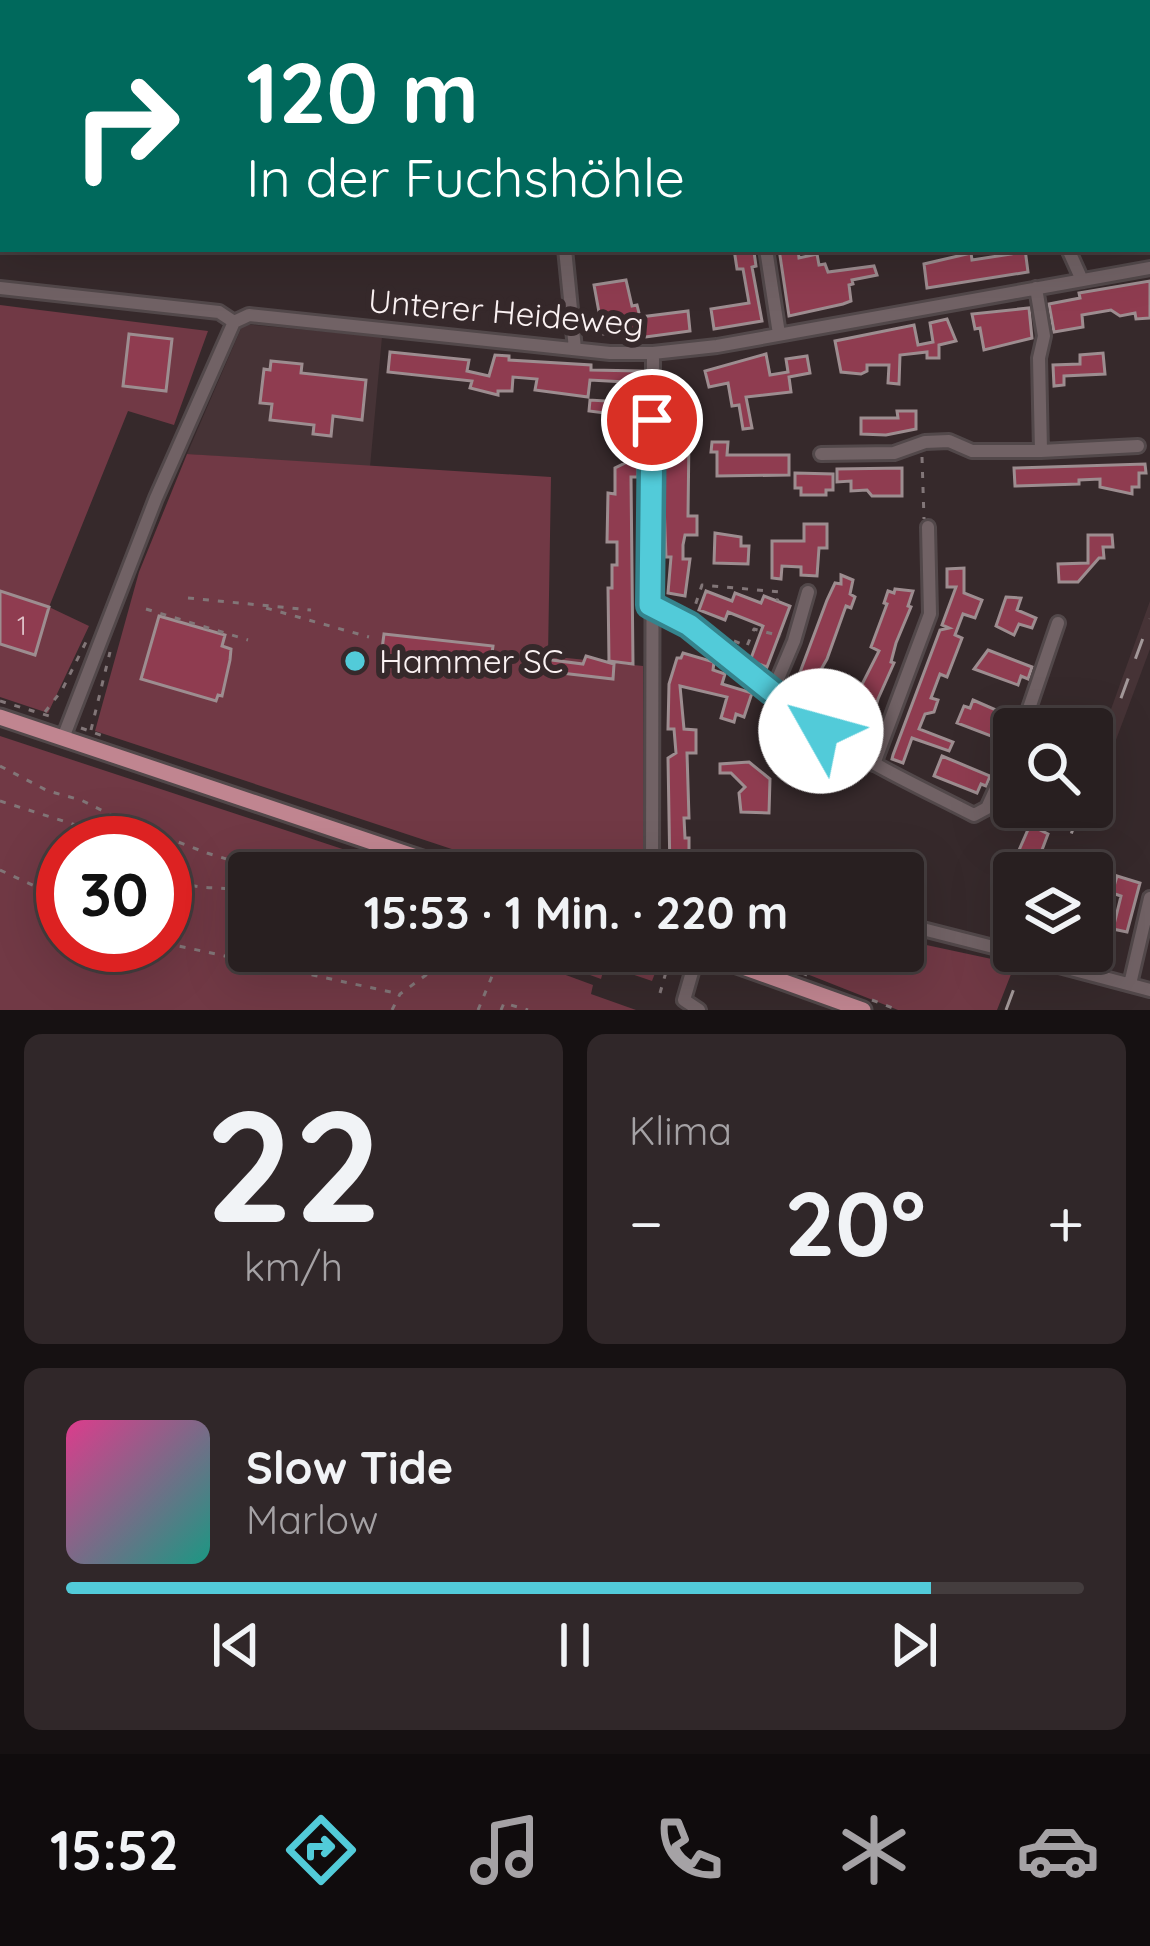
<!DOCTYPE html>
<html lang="de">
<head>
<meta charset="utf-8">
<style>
	:root { --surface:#281f20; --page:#302729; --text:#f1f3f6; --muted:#a5a2a5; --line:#443d3e; --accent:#52cbd9 }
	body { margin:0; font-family:Quicksand,sans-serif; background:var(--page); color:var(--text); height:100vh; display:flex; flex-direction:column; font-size:45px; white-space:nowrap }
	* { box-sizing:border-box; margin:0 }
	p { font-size:39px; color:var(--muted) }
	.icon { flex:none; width:66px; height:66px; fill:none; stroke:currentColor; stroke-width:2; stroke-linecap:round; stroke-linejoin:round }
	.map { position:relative; height:1010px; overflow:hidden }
	.sheet { display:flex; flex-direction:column; gap:24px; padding:24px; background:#161112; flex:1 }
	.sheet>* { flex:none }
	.top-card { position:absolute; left:0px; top:0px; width:1152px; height:252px; box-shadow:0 12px 48px #0002,0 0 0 3px var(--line); background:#00695c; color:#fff; overflow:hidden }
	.controls { position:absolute; left:993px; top:708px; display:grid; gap:24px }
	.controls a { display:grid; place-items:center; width:120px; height:120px; border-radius:12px; background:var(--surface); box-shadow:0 12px 48px #0002,0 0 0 3px var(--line); font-size:60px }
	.speed { position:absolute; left:36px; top:816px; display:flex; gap:24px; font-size:60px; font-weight:700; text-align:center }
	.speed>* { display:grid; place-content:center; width:156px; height:156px; border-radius:50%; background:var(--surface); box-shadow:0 12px 48px #0002,0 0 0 3px var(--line); line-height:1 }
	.speed .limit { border:18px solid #d22; background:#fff; color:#111 }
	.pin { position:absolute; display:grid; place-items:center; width:102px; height:102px; color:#fff; margin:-51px; border:6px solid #fff; border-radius:50%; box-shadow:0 3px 12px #0007 }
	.me { position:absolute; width:132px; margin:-66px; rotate:308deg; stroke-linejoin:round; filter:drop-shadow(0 0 9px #0008) }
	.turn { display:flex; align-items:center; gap:42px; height:252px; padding:0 48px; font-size:54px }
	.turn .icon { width:156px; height:156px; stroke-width:2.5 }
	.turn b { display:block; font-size:84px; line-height:102px }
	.big { font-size:90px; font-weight:800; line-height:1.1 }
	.sheet .card { flex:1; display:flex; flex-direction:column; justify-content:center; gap:18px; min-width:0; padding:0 42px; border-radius:18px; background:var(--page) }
	.sheet .dial { align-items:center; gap:0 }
	.dial b { font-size:156px; line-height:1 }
	.song { display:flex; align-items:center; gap:36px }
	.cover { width:144px; height:144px; border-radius:18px; background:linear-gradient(135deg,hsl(330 70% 55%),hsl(170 70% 35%)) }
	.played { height:12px; border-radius:6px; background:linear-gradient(90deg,var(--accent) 85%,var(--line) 85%) }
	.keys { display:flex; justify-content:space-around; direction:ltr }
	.heat { display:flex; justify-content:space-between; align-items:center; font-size:66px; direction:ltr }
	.sheet .tiles { flex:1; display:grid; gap:24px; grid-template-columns:1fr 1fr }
	.card:last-child { grid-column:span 2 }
	.trip { position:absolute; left:228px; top:852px; width:696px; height:120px; border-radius:12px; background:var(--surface); box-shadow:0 12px 48px #0002,0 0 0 3px var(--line); font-weight:800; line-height:120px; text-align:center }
	.menu { display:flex; height:192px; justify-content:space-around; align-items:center; background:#100c0d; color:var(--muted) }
	.menu .icon { width:84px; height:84px }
	.menu .current { color:var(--accent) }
	.menu b { font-size:54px; color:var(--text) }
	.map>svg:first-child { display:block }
</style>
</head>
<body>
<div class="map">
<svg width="1150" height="1010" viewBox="0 0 1150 1010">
	<rect width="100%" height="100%" fill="#36292b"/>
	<!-- built -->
	<path fill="#463336" d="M 243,324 L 382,337 L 370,467 L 187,454 Z
		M 1150,601 L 1150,649 L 1092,804 L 1092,762 Z"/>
	<!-- green -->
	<path fill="#713945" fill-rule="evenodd" d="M 0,305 L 208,331 L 174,425 L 128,411 L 49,607 L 89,626 L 48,713 L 0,697 Z
		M 187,454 L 551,477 L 548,656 L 643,666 L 644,873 L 524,873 L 95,731 L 139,572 Z
		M 0,736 L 415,873 L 249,873 L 249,951 L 519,951 L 517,957 L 593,985 L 591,994 L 636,1010 L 0,1010 ZM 63,843 L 165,843 L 165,945 L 63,945 Z
		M 903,940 L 1015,964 L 997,1010 L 898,1010 L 749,951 L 903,951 Z
		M 524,951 L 618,951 L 657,968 L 652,981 L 605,965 L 601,979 Z"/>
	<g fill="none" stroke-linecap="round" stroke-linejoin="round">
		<!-- stream -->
		<path stroke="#4f5759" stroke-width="3" d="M 40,3 L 41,0
			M 0,117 L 3,108"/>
	</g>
	<!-- building -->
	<path fill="#8f3c50" stroke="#9d8d90" stroke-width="3" d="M 734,249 L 753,249 L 754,252 L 756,266 L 752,267 L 762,321 L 714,329 L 711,309 L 749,303 L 743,269 L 737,269 Z
		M 779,249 L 798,249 L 799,258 L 817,254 L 819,265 L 825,264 L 828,272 L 874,266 L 877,275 L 852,280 L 853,284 L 849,285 L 851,301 L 843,304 L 789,316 Z
		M 1010,249 L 1025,249 L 1028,272 L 927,288 L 924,264 L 971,253 L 972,260 L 1011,254 Z
		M 626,280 L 632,306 L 637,305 L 640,317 L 688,311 L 690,331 L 638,338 L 603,334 L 594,285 Z
		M 1150,281 L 1150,318 L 1136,319 L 1135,313 L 1120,316 L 1111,310 L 1082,315 L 1083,327 L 1054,332 L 1049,304 L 1080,298 L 1079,293 Z
		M 1029,308 L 1032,338 L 984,350 L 980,328 L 975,329 L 972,314 Z
		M 947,319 L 956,341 L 939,345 L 939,358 L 927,358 L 927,352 L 900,355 L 899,384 L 888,383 L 889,365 L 867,365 L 867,371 L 861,374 L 841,372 L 835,341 L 914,325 L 918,345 L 933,342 L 930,323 Z
		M 129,334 L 172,339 L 166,391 L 123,386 Z
		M 390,352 L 469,360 L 467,371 L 489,376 L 495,355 L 509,356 L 509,360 L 591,365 L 591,370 L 641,371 L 633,434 L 617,433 L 618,418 L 612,418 L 613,414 L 589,411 L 590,400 L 622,402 L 625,382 L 590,380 L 588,397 L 535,390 L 537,379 L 513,377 L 512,391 L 498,391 L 498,395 L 470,388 L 472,381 L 388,372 Z
		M 1103,353 L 1105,374 L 1064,376 L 1064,385 L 1054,386 L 1053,365 L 1080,364 L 1080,355 Z
		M 766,354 L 770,375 L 788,372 L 786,359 L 807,356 L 810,373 L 789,377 L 791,392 L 746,397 L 752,428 L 743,429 L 739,405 L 732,406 L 728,383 L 709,387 L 705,371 Z
		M 271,361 L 302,364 L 301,373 L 366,380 L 362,420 L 333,416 L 331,436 L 313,434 L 314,425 L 270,420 L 272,404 L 260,403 L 264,369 L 270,370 Z
		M 665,390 L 686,390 L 682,436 L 689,436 L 688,516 L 697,516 L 697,535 L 685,535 L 683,545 L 683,559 L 690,559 L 685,596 L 668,593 L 671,557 L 666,557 L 664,504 L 664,436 L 670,408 L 665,407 Z
		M 897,411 L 916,411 L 916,429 L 886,435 L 861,434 L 861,418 L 898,418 Z
		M 712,442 L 728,442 L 727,455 L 789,455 L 789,475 L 717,476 L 717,452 L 711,452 Z
		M 625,445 L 635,445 L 634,463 L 638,463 L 638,477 L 631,477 L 633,664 L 609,661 L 608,588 L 612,588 L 612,565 L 617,565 L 617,542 L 607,542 L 608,493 L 615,494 L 615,468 L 625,463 Z
		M 1145,464 L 1146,473 L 1139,473 L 1139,487 L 1132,487 L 1132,494 L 1100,487 L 1100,479 L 1079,480 L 1079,484 L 1015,486 L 1014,468 Z
		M 902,468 L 902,496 L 872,496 L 867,490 L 851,491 L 851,481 L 837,482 L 837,469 Z
		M 795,473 L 833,474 L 833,490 L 826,490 L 826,495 L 801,495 L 801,488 L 795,488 Z
		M 804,524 L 827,524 L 827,548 L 819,548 L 817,576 L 801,575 L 801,567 L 782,566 L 781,579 L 772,578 L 772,541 L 804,541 Z
		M 715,533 L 741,537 L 741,546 L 749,546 L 748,564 L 714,563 Z
		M 1088,535 L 1112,535 L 1113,547 L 1103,547 L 1104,558 L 1099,558 L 1078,582 L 1059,582 L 1058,564 L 1088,563 Z
		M 964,568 L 964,593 L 982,600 L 975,618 L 963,614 L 955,635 L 962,638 L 947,677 L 940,674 L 931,698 L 938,700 L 934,712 L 925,714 L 919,729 L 953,742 L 949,751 L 912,738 L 903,763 L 892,759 L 893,755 L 940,630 L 949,628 L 942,625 L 956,587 L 947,587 L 947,569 Z
		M 841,575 L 853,580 L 850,594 L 855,597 L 851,608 L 846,606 L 827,659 L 815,680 L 813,691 L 830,698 L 826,708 L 793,691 L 827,600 L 835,583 L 841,584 Z
		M 895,589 L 913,591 L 908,606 L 911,607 L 896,643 L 891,662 L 894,663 L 878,699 L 869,730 L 875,732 L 870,741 L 859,737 L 861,732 L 828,717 L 832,707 L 855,715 L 854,700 L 879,651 L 871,647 L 887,604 L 884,603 L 888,591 L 894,593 Z
		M 0,591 L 49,607 L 35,655 L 0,644 Z
		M 706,591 L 732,601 L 735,593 L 761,603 L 764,596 L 790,606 L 767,667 L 750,661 L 763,626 L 728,612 L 725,620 L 699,610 Z
		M 1006,597 L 1021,598 L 1017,610 L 1036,618 L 1032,628 L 1019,624 L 1014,635 L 996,626 Z
		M 159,616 L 225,635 L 222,646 L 231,649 L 230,660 L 222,696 L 218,695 L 216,701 L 141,679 Z
		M 384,634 L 493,646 L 490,668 L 381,657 Z
		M 988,650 L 1032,667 L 1028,679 L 1021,676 L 1018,685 L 974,669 Z
		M 683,653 L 714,662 L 713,670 L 725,674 L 722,684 L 752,693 L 744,717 L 736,714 L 734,722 L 721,718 L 727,697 L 680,686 L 684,729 L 696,730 L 696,753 L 687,753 L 689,818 L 684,818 L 685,838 L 689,838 L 689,859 L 682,859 L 682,873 L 670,873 L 668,758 L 676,753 L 674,729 L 668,729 L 669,684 L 677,658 L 681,658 Z
		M 586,656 L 614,664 L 613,679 L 535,670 L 536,658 L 583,664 Z
		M 973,700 L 1003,713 L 999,723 L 1009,726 L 1002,745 L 992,741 L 994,737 L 957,723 L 964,706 L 970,708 Z
		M 942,756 L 990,776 L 986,786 L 981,784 L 977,793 L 934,776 Z
		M 749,762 L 770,779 L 769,813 L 741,812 L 739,793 L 745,787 L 731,773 L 720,773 L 720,764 Z
		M 1030,825 L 1048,834 L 1039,858 L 1033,855 L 1029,867 L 1022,865 L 1020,873 L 1009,873 Z
		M 729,854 L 745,857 L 744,862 L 796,869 L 795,873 L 720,873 L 724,857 L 728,858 Z
		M 1117,876 L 1140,883 L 1127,932 L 1113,929 L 1121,896 L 1112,893 Z"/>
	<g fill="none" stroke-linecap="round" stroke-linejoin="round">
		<defs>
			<path id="minor" d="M 732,0 L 733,3
				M 508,3 L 508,0
				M 915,3 L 933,0
				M 1065,3 L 1066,0
				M 565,249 L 575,349
				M 766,249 L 779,334
				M 1068,249 L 1082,280
				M 0,288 L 219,312 L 234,322
				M 1036,288 L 1044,336 L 1039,358 L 1041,451 L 1138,446
				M 234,322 L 249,315 L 610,353 L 653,353 L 717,346 L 1150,268
				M 821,454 L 894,453 L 925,442 L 949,441 L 972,451 L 1041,451
				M 650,605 C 713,637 762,690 821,730 C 868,764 922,788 974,815 L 987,808 L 1014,749
				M 772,693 L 794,641 L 808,592
				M 1022,729 L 1058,623
				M 63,738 L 156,498 L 234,322
				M 874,764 L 930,614 L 928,527
				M 652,873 L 653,353
				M 903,924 L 1009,951
				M 698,951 L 684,1000 L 699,1010
				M 1048,963 L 1150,990
				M 1130,984 L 1150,898"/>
			<path id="major" d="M 0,717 L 464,873
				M 698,951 L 863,1010"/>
		</defs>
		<!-- minor casing -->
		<use href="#minor" stroke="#52484a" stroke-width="18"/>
		<!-- major casing -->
		<use href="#major" stroke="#52484a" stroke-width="21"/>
		<!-- path -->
		<path stroke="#827678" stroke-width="3" stroke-dasharray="6 9" stroke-linecap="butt" d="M 922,457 L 924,519
			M 188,598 L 311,610
			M 266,608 L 369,637
			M 146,609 L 248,640
			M 691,618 L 702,585 L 780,592 L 777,601
			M 734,641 L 747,646 L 754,629 L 781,636
			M 0,701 L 56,718
			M 45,712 L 62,690 L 88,638
			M 81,728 L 106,737
			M 91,730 L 110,652
			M 0,766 L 48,791 L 81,800 L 123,821 L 207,853 L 243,864 L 274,864 L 301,873
			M 0,801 L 98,832 L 121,843
			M 478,866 L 498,873
			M 0,870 L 63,899
			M 165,872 C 195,896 215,882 249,893
			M 165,943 L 400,994
			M 533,951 L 598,974
			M 746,951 L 807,975
			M 660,993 L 672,951
			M 872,1000 L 898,1010
			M 392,1010 L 400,994 L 459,951
			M 478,1010 L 495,969 L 496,951
			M 501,1010 L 504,1003 L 528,1010"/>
		<!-- minor -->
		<use href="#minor" stroke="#716265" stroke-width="12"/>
		<!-- major -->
		<use href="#major" stroke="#c08590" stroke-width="15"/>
		<!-- rail -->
		<path stroke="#a39899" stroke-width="3" stroke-dasharray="21 21" stroke-linecap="butt" d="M 1092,777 L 1150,619
			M 1057,873 L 1081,807
			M 1006,1010 L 1028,951"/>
	</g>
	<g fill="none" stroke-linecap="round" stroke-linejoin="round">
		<defs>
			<path id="route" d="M 652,420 L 650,605 L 689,625 L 821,731"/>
		</defs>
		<!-- route casing -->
		<use href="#route" stroke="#35848d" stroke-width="30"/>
		<!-- route -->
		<use href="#route" stroke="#52cbd9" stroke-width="21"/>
	</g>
	<!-- markers -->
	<circle fill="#52cbd9" stroke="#36292b" stroke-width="4.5" cx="355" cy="661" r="12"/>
	<g text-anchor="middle" stroke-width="12" stroke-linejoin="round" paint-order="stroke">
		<!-- number labels -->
		<g font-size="27" fill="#e0c4ca">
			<text x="22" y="635">1</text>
		</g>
		<!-- street labels -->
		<g font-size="33" fill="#fbf2f3" stroke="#36292b">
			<text transform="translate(506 312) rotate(5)" y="12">Unterer Heideweg</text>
		</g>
		<!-- poi labels -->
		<g font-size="33" fill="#fbf2f3" stroke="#36292b" text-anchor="start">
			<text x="379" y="673">Hammer SC</text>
		</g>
	</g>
</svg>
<div class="controls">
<a><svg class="icon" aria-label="search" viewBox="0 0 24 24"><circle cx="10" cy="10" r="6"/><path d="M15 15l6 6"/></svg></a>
<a><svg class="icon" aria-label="layers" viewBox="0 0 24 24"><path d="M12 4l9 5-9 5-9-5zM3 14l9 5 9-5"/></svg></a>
</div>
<div class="speed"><div class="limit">30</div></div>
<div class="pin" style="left:652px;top:420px;background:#d93025"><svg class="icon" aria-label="arrive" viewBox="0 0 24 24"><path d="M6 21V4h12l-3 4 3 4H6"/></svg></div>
<svg class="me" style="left:821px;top:731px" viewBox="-20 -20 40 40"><circle r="19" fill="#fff"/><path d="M0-13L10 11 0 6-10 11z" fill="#52cbd9"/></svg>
<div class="trip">15:53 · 1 Min. · 220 m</div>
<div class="top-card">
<div class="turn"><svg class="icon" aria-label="right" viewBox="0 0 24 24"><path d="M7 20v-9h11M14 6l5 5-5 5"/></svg><div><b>120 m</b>In der Fuchshöhle</div></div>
</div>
</div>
<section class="sheet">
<div class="tiles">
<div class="card dial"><b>22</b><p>km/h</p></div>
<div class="card"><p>Klima</p>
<div class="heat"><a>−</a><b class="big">20°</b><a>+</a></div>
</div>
<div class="card">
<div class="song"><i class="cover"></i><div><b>Slow Tide</b><p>Marlow</p></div></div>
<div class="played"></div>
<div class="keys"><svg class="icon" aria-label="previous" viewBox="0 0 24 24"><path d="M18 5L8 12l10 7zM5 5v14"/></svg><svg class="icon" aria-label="pause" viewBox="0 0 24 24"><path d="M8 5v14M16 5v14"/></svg><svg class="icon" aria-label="next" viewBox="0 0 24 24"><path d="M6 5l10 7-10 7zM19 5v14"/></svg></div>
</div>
</div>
</section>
<nav class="menu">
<b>15:52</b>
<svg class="icon current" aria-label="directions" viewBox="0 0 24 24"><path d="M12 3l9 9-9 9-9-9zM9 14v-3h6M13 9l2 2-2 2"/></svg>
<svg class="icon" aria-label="music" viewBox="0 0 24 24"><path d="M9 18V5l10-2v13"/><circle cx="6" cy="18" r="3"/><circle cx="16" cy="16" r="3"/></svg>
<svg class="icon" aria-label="phone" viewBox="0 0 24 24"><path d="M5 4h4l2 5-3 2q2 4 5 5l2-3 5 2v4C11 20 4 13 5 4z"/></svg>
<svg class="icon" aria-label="climate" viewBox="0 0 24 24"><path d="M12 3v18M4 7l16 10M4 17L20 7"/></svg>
<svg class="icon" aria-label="car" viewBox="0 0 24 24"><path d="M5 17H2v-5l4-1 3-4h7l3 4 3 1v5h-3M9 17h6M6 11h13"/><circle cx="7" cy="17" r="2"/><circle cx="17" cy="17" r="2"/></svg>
</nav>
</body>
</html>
